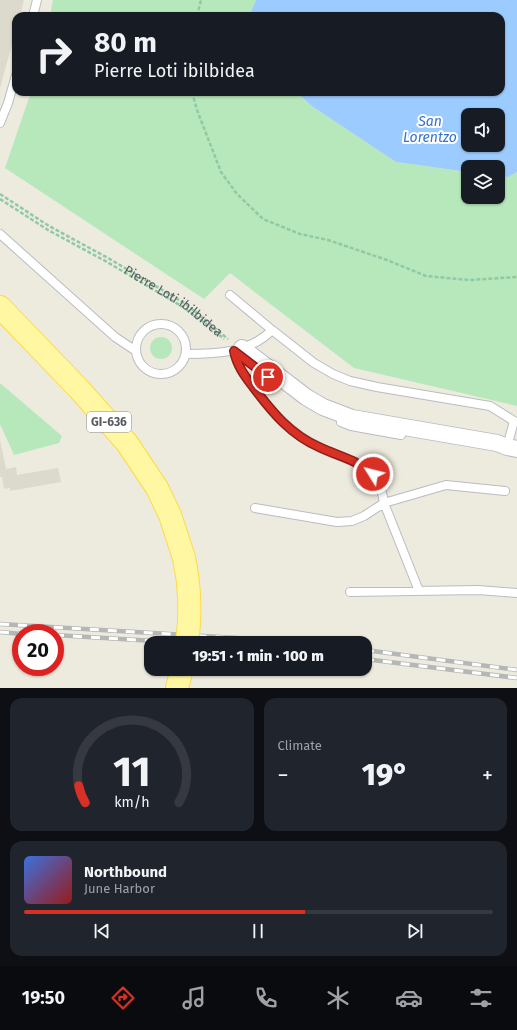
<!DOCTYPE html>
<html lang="en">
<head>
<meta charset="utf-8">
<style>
	:root { --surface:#171b24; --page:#20242c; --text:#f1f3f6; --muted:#9ea1a6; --line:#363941; --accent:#d93025 }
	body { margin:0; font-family:"Fira Sans",sans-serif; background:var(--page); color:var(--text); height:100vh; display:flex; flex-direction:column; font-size:15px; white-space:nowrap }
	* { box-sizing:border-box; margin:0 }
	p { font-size:13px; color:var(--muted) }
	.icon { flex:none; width:22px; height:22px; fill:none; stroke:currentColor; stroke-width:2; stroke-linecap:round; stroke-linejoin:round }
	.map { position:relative; height:688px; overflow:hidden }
	.panel { display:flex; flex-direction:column; gap:10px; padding:10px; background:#0d0f14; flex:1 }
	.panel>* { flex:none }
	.hud { position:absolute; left:12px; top:12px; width:493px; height:84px; border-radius:12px; box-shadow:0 1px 3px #0004; background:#171b24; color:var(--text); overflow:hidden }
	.buttons { position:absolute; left:461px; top:108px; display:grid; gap:8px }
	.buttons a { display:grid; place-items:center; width:44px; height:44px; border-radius:8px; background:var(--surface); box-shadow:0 1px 3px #0004; font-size:20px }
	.speed { position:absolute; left:12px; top:624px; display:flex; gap:8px; font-size:20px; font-weight:700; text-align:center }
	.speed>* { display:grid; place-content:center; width:52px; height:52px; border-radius:50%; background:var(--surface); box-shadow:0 1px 3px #0004; line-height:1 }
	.speed .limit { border:6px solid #d22; background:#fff; color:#111 }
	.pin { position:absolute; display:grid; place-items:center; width:34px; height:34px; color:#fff; margin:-17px; border:2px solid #fff; border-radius:50%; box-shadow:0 1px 4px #0007 }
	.me { position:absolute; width:44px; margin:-22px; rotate:306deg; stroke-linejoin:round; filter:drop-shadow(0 0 3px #0008) }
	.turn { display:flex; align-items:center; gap:14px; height:84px; padding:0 16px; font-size:18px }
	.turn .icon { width:52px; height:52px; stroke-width:2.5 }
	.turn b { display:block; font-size:28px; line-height:34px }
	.big { font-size:30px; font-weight:800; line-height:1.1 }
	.panel .tile { flex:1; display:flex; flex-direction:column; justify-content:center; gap:6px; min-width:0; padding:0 14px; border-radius:12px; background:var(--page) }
	.panel .dial { align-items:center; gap:0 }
	.dial svg { height:104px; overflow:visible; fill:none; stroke:var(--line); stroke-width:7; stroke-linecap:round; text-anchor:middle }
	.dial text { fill:var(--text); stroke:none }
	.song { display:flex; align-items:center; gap:12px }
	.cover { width:48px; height:48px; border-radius:6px; background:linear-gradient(135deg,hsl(220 70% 55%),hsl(0 70% 35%)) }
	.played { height:4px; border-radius:2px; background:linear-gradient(90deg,var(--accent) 60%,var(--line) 60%) }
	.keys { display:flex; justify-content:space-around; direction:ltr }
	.heat { display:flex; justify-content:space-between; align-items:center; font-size:22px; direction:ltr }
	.panel .tiles { flex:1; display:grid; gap:10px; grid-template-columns:1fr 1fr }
	.tile:last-child { grid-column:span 2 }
	.trip { position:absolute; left:144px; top:636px; width:228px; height:40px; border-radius:12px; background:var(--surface); box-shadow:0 1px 3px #0004; font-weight:800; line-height:40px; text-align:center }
	.tabs { display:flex; height:64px; justify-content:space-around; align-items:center; background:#090b0e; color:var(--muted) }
	.tabs .icon { width:28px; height:28px }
	.tabs .selected { color:var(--accent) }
	.tabs b { font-size:18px; color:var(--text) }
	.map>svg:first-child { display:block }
</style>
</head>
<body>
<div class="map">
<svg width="517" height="688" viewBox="0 0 517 688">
	<rect width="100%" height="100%" fill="#edebde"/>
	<!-- education -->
	<path fill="#dcdacd" d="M 0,0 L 24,0 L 20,16 L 16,16 L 16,30 L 0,88 Z
		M 0,440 L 6,469 L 16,467 L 17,475 L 58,468 L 61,482 L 10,491 L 10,488 L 4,489 L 2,477 L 0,477 Z"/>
	<!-- green -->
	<path fill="#b7e8bb" d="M 53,0 L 256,0 L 249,16 L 50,16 Z
		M 31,92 L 296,92 L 313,107 L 396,162 L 468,172 L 468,197 L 498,197 L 498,176 L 507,177 L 517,172 L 517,406 L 354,368 L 230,273 L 204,299 L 5,168 Z
		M150 348a11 11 0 1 1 22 0a11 11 0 1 1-22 0Z
		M 0,383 L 62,436 L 59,443 L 14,455 L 0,424 Z"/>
	<!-- water -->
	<path fill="#9cccff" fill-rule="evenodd" d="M 256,0 L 517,0 L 517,172 L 508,177 L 498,176 L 498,167 L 468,167 L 468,172 L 396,162 L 313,107 L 296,92 L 501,92 L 501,16 L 249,16 ZM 468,115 L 498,115 L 498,145 L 468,145 Z"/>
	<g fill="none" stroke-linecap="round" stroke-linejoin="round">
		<defs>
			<path id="lane" d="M 33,16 L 37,0
				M 0,123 L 8,103 L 16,75
				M 0,234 L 115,337 L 136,351
				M 230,295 L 272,330
				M136 349a25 25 0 1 1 50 0a25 25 0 1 1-50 0Z
				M 234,351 C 237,366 245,377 254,388 C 272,413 289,432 317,446 C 348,463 378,458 384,503 L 419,591
				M 186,354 C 216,354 250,353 272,330 L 314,363 L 333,374 L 350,381 L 377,387 L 490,406 L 514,421 L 507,447 L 505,448
				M 341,422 L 351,426 L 401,435
				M 255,508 L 337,522 L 352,521 L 364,516 L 384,503 L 446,485 L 505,491
				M 350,592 L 478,590 L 517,593"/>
			<path id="street" d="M 242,348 L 306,397 L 323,407 L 352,418 L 497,443 L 507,447 L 517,449"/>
			<path id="primary" d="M 0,307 L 79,389 L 127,443 L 157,488 L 170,515 L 184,558
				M 177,688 L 182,669"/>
		</defs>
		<!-- lane casing -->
		<use href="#lane" stroke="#babcc2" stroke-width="10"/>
		<!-- street casing -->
		<use href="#street" stroke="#babcc2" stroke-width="18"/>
		<!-- primary casing -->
		<use href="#primary" stroke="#ffda45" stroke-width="24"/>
		<!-- path -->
		<g stroke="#90c9a5" stroke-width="2.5" stroke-dasharray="4 2" stroke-linecap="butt">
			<path d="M 197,16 L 201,0"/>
			<path d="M 192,92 L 197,110 L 221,172 L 237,194 L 263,219 L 300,234 L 328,240 L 387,260 L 426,276 L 469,280 L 517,277"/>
			<path id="s1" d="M 0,194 L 49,226 L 108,258 L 186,304 L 228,339"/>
			<path d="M 0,199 L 48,230 L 107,262 L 183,307 L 206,324 L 224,339"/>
		</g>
		<!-- lane -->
		<use href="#lane" stroke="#fff" stroke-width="8"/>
		<!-- street -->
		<use href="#street" stroke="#fff" stroke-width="16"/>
		<!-- primary -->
		<use href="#primary" stroke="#fff7a1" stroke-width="22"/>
		<defs>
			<path id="rail" d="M 0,624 L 237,638 L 296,643
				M 0,632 L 21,634
				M 55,635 L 187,643
				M 365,650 L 517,670
				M 365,659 L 517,678"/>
		</defs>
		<!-- rail casing -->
		<use href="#rail" stroke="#b5b6b6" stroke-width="4.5"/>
		<!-- rail -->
		<use href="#rail" stroke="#fff" stroke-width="3" stroke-dasharray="9" stroke-linecap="butt"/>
		<defs>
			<path id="primary-bridge" d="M 184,558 C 190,586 191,615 187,643"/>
		</defs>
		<!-- primary-bridge casing -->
		<use href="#primary-bridge" stroke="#ffda45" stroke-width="24" stroke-linecap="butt"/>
		<!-- primary-bridge -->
		<use href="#primary-bridge" stroke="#fff7a1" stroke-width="22"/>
	</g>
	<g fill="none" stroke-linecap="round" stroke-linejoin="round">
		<defs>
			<path id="route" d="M 268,377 L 234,351 C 237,366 245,376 254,388 C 272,412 291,435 319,447 C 338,456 357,460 373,474"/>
		</defs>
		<!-- route casing -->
		<use href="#route" stroke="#8d1f18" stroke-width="10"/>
		<!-- route -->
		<use href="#route" stroke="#d93025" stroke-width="7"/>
	</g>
	<g text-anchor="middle" stroke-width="4" stroke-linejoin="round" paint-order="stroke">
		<!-- shield labels -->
		<rect fill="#fff" stroke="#8a8c90" stroke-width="1" x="87" y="412" width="44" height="20" rx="3"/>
		<g font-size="12" font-weight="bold" fill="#585b61">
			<text x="109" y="426">GI-636</text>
		</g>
		<!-- street labels -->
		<g font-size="13" fill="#585b61" stroke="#fff">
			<text dy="5" stroke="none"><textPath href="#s1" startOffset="204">Pierre Loti ibilbidea</textPath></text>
		</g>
		<!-- water labels -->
		<g font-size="14" font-style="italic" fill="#3472cd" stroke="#fff">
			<text x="430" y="126">San<tspan x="430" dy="16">Lorentzo</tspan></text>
		</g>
	</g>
</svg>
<div class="buttons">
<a><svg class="icon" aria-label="sound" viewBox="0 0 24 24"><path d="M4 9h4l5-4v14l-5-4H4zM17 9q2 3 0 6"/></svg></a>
<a><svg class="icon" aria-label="layers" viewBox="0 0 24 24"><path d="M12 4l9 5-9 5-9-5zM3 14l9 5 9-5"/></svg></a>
</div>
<div class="speed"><div class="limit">20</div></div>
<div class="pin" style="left:268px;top:377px;background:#d93025"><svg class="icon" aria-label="arrive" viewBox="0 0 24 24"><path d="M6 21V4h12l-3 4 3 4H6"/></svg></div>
<svg class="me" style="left:373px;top:474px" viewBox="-20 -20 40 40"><circle r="17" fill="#d93025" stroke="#fff" stroke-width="3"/><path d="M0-11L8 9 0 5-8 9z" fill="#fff"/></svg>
<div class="trip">19:51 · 1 min · 100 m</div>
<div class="hud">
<div class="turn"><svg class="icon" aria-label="right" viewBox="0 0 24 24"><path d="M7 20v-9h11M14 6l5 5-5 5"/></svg><div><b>80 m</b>Pierre Loti ibilbidea</div></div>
</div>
</div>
<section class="panel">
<div class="tiles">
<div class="tile dial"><svg viewBox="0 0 100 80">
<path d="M14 69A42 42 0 1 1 86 69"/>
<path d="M14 69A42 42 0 0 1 9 56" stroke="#d93025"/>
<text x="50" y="56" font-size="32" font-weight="700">11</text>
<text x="50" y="72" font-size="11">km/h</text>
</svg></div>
<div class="tile"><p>Climate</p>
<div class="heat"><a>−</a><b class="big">19°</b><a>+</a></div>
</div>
<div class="tile">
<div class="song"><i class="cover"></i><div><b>Northbound</b><p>June Harbor</p></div></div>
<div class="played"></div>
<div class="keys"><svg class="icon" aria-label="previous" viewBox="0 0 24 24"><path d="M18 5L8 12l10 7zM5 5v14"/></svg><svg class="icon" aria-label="pause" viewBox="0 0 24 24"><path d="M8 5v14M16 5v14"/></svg><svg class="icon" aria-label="next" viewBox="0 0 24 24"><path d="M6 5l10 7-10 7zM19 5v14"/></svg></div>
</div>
</div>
</section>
<nav class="tabs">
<b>19:50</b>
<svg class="icon selected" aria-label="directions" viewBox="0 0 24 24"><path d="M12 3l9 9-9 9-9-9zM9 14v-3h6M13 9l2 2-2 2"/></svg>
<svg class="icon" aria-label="music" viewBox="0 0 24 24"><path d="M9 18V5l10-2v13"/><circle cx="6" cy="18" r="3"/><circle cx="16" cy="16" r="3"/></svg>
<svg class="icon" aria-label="phone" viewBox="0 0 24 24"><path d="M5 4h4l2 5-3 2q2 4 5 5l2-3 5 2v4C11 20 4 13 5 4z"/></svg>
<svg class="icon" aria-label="climate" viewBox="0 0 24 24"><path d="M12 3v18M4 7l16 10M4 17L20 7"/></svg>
<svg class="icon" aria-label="car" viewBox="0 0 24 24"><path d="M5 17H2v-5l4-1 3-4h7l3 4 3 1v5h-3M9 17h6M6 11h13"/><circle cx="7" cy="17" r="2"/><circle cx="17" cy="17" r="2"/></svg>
<svg class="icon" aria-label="filters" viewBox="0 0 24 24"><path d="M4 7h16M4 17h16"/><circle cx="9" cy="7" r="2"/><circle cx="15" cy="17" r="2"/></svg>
</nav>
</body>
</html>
